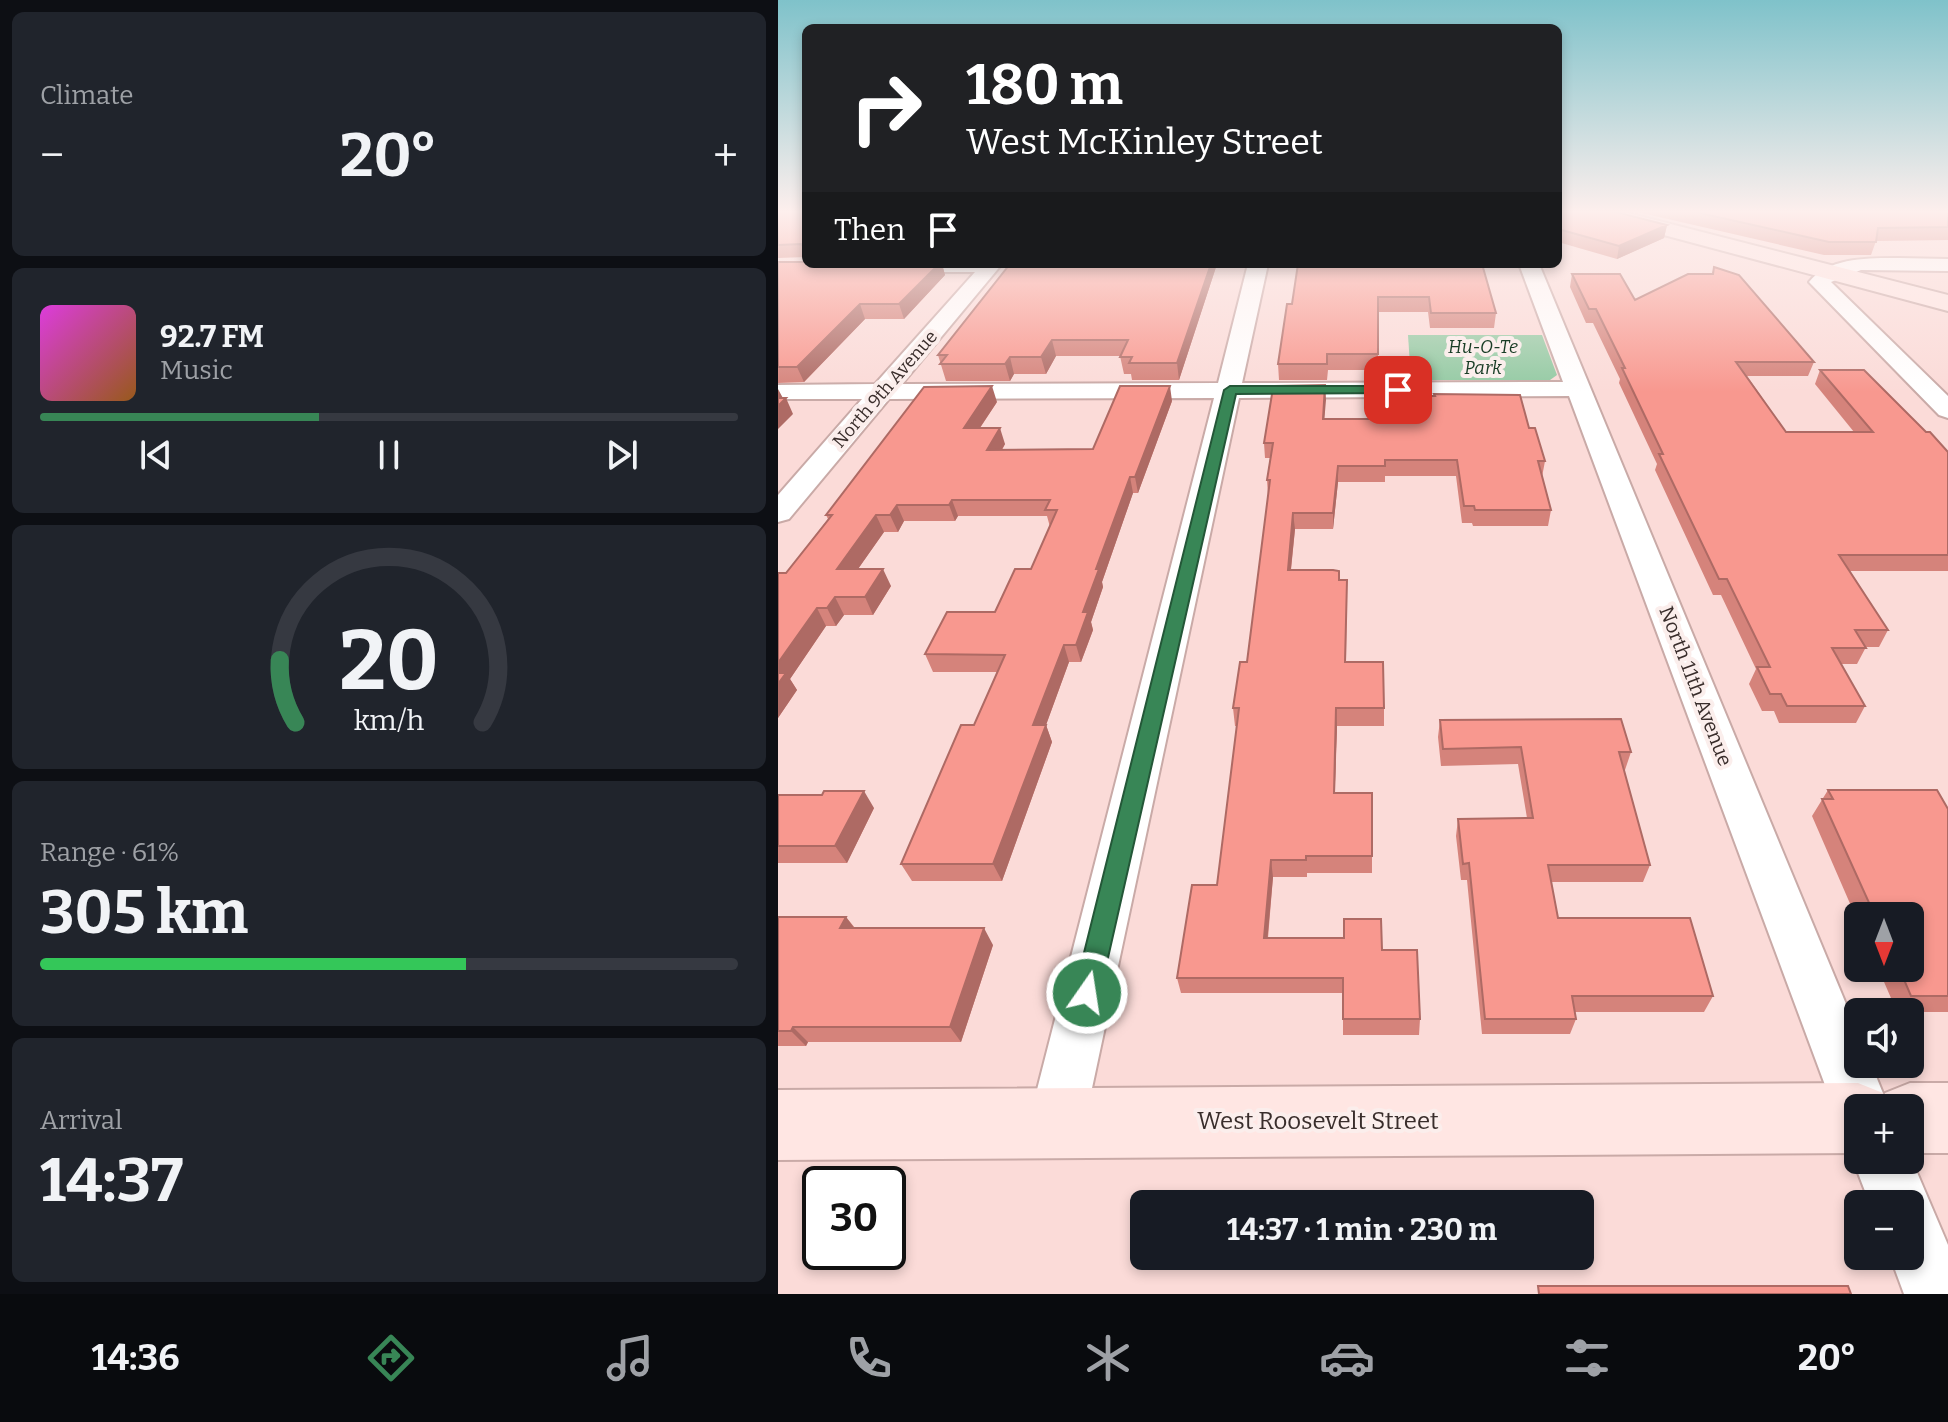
<!DOCTYPE html>
<html lang="en">
<head>
<meta charset="utf-8">
<style>
	:root { --surface:#171b24; --page:#20242c; --text:#f1f3f6; --muted:#9ea1a6; --line:#363941; --accent:#388656 }
	body { margin:0; font-family:Bitter,serif; background:var(--page); color:var(--text); height:100vh; display:flex; flex-direction:column; font-size:30px; white-space:nowrap }
	* { box-sizing:border-box; margin:0 }
	p { font-size:26px; color:var(--muted) }
	.icon { flex:none; width:44px; height:44px; fill:none; stroke:currentColor; stroke-width:2; stroke-linecap:round; stroke-linejoin:round }
	.map { position:relative; flex:1; overflow:hidden }
	.side { display:flex; flex-direction:column; gap:12px; padding:12px; background:#0d0f14; width:778px }
	.side>* { flex:none }
	.hud { position:absolute; left:24px; top:24px; width:760px; height:244px; border-radius:12px; box-shadow:0 4px 12px #0003; background:#202124; color:#fff; overflow:hidden }
	.needle { width:52px; rotate:180deg }
	.tools { position:absolute; left:1066px; top:902px; display:grid; gap:16px }
	.tools a { display:grid; place-items:center; width:80px; height:80px; border-radius:12px; background:var(--surface); box-shadow:0 4px 12px #0003; font-size:40px }
	.speed { position:absolute; left:24px; top:1166px; display:flex; gap:16px; font-size:40px; font-weight:700; text-align:center }
	.speed>* { display:grid; place-content:center; width:104px; height:104px; border-radius:50%; background:var(--surface); box-shadow:0 4px 12px #0003; line-height:1 }
	.speed .limit { border:4px solid #111; border-radius:12px; background:#fff; color:#111 }
	.pin { position:absolute; display:grid; place-items:center; width:68px; height:68px; color:#fff; margin:-34px; border-radius:16px; box-shadow:0 4px 12px #0006 }
	.me { position:absolute; width:88px; margin:-44px; rotate:13deg; stroke-linejoin:round; filter:drop-shadow(0 0 6px #0008) }
	.turn { display:flex; align-items:center; gap:28px; height:168px; padding:0 32px; font-size:36px }
	.turn .icon { width:104px; height:104px; stroke-width:2.5 }
	.turn b { display:block; font-size:56px; line-height:68px }
	.then { display:flex; align-items:center; height:76px; padding:0 32px; background:#0003; gap:16px; font-size:30px }
	.big { font-size:60px; font-weight:700; line-height:1.1 }
	.side .tile { flex:1; display:flex; flex-direction:column; justify-content:center; gap:12px; min-width:0; padding:0 28px; border-radius:12px; background:var(--page) }
	.side .dial { align-items:center; gap:0 }
	.dial svg { height:208px; overflow:visible; fill:none; stroke:var(--line); stroke-width:7; stroke-linecap:round; text-anchor:middle }
	.dial text { fill:var(--text); stroke:none }
	.song { display:flex; align-items:center; gap:24px }
	.cover { width:96px; height:96px; border-radius:12px; background:linear-gradient(135deg,hsl(300 70% 55%),hsl(30 70% 35%)) }
	.played { height:8px; border-radius:4px; background:linear-gradient(90deg,var(--accent) 40%,var(--line) 40%) }
	.keys { display:flex; justify-content:space-around; direction:ltr }
	.heat { display:flex; justify-content:space-between; align-items:center; font-size:44px; direction:ltr }
	.charge { height:12px; border-radius:6px; background:linear-gradient(90deg,#34c759 61%,var(--line) 0) }
	.trip { position:absolute; left:352px; top:1190px; width:464px; height:80px; border-radius:12px; background:var(--surface); box-shadow:0 4px 12px #0003; font-weight:700; line-height:80px; text-align:center }
	.tabs { display:flex; height:128px; justify-content:space-around; align-items:center; background:#090b0e; color:var(--muted) }
	.tabs .icon { width:56px; height:56px }
	.tabs .selected { color:var(--accent) }
	.tabs b { font-size:36px; color:var(--text) }
	main { display:flex; flex:1; min-height:0 }
	.map>svg:first-child { display:block }
</style>
</head>
<body>
<main>
<section class="side">
<div class="tile"><p>Climate</p>
<div class="heat"><a>−</a><b class="big">20°</b><a>+</a></div>
</div>
<div class="tile">
<div class="song"><i class="cover"></i><div><b>92.7 FM</b><p>Music</p></div></div>
<div class="played"></div>
<div class="keys"><svg class="icon" aria-label="previous" viewBox="0 0 24 24"><path d="M18 5L8 12l10 7zM5 5v14"/></svg><svg class="icon" aria-label="pause" viewBox="0 0 24 24"><path d="M8 5v14M16 5v14"/></svg><svg class="icon" aria-label="next" viewBox="0 0 24 24"><path d="M6 5l10 7-10 7zM19 5v14"/></svg></div>
</div>
<div class="tile dial"><svg viewBox="0 0 100 80">
<path d="M14 69A42 42 0 1 1 86 69"/>
<path d="M14 69A42 42 0 0 1 8 45" stroke="#388656"/>
<text x="50" y="56" font-size="32" font-weight="700">20</text>
<text x="50" y="72" font-size="11">km/h</text>
</svg></div>
<div class="tile"><p>Range · 61%</p><b class="big">305 km</b><div class="charge"></div></div>
<div class="tile"><p>Arrival</p><b class="big">14:37</b></div>
</section>
<div class="map">
<svg width="1170" height="1294" viewBox="0 0 1170 1294">
	<rect width="100%" height="100%" fill="#fbdbd8"/>
	<!-- green -->
	<path fill="#93caa3" d="M 630,335 L 764,335 L 779,375 L 772,380 L 633,380 Z"/>
	<g fill="none" stroke-linecap="round" stroke-linejoin="round">
		<defs>
			<path id="street" d="M 1121,258 L 1170,259 L 1170,271 L 1083,270 L 1053,282 L 1170,396 L 1170,418 L 1161,415 L 1031,282 C 1051,257 1091,258 1121,258 Z
				M 110,264 L 224,264 L 124,384 L 440,383 L 470,264 L 490,264 L 464,383 L 785,382 L 741,264 L 761,264 L 1080,1033 L 1080,1064 L 1093,1064 L 1111,1108 L 1080,1108 L 1080,1135 L 1063,1128 L 791,396 L 461,398 L 307,1121 L 299,1141 L 279,1149 L 259,1141 L 251,1121 L 436,398 L 111,399 L 11,519 L 0,522 L 0,495 L 84,399 L 0,399 L 0,385 L 97,384 L 197,272 L 118,272 L 111,270 Z
				M 1080,1147 L 1080,1160 L 1132,1160 L 1132,1156 L 1170,1245 L 1170,1294 L 1126,1294 L 1112,1256 L 1132,1256 L 1132,1204 L 1092,1204 L 1075,1160 Z"/>
			<path id="secondary" d="M 808,211 L 842,211 L 1170,295 L 1170,311 L 811,215 Z
				M 1080,1083 L 1105,1093 L 1106,1097 L 1107,1093 L 1132,1083 L 1170,1083 L 1170,1153 L 1132,1153 L 1132,1108 L 1080,1108 L 1080,1153 L 0,1160 L 0,1090 Z"/>
		</defs>
		<!-- street casing -->
		<use href="#street" stroke="#c9aaa7" stroke-width="4"/>
		<!-- secondary casing -->
		<use href="#secondary" stroke="#c9aaa7" stroke-width="4"/>
		<!-- street -->
		<use href="#street" fill="#fff" fill-rule="evenodd"/>
		<!-- secondary -->
		<use href="#secondary" fill="#ffe6e3" fill-rule="evenodd"/>
	</g>
	<!-- wall -->
	<path fill="#d5837b" d="M 0,211 L 28,211 L 28,257 L 0,258 Z
		M 780,211 L 889,225 L 886,238 L 839,259 L 780,242 Z
		M 855,211 L 1170,211 L 1170,240 L 1098,241 L 1093,255 L 1046,255 Z
		M 0,262 L 28,264 L 164,264 L 167,275 L 126,319 L 87,319 L 26,382 L 0,383 Z
		M 439,264 L 401,380 L 354,380 L 353,374 L 346,374 L 342,356 L 278,356 L 268,374 L 236,374 L 232,381 L 168,381 L 160,355 Z
		M 520,264 L 718,313 L 716,328 L 652,328 L 650,312 L 600,312 L 600,370 L 550,370 L 549,380 L 501,380 L 500,364 L 514,304 Z
		M 936,267 L 1036,362 L 1030,376 L 969,376 L 1008,432 L 1076,432 L 1037,384 L 1042,370 L 1148,432 L 1170,452 L 1170,571 L 1072,571 L 1110,630 L 1101,647 L 1088,647 L 1079,664 L 1063,664 L 1087,706 L 1078,723 L 1001,723 L 996,711 L 984,711 L 971,684 L 978,669 L 943,595 L 935,595 L 877,470 L 879,464 L 841,383 L 842,379 L 815,323 L 808,323 L 792,287 L 794,274 L 857,300 L 934,274 Z
		M 547,385 L 546,419 L 641,419 L 641,396 L 751,428 L 767,461 L 764,477 L 773,510 L 770,526 L 695,526 L 694,523 L 684,523 L 678,476 L 607,476 L 607,482 L 560,482 L 555,529 L 517,529 L 513,570 L 561,580 L 569,580 L 568,662 L 606,708 L 606,726 L 559,726 L 557,793 L 594,793 L 594,873 L 529,873 L 529,877 L 495,877 L 490,938 L 604,950 L 642,1019 L 641,1035 L 565,1035 L 565,993 L 403,993 L 399,978 L 439,885 L 459,726 L 457,726 L 455,708 L 469,662 L 490,495 L 489,480 L 492,458 L 487,458 L 486,443 Z
		M 394,401 L 360,493 L 355,493 L 324,582 L 325,587 L 313,622 L 315,630 L 303,662 L 291,662 L 268,725 L 274,742 L 224,881 L 134,881 L 123,864 L 196,725 L 219,672 L 155,672 L 147,654 L 217,612 L 253,569 L 272,527 L 269,516 L 180,516 L 177,521 L 126,521 L 120,532 L 106,532 L 80,569 L 113,586 L 95,615 L 66,615 L 58,626 L 48,626 L 12,679 L 19,690 L 0,718 L 8,573 L 50,519 L 48,515 L 219,402 L 202,428 L 227,444 L 224,450 L 315,449 Z
		M 662,720 L 853,752 L 847,770 L 845,770 L 872,865 L 865,882 L 773,882 L 780,918 L 935,996 L 926,1012 L 796,1012 L 798,1019 L 792,1034 L 704,1034 L 689,880 L 683,880 L 678,836 L 680,819 L 749,818 L 740,764 L 663,766 L 660,737 Z
		M 1050,790 L 1170,809 L 1170,1012 L 1119,1012 L 1100,968 L 1132,968 L 1132,916 L 1080,916 L 1080,922 L 1034,816 Z
		M 0,795 L 96,808 L 69,863 L 0,863 Z
		M 0,917 L 68,917 L 77,928 L 215,945 L 183,1042 L 30,1042 L 28,1046 L 0,1046 Z"/>
	<!-- shaded-wall -->
	<path fill="#ae6a64" d="M 889,225 L 886,238 L 839,259 L 841,246 Z
		M 161,264 L 164,264 L 167,275 L 126,319 L 121,304 Z
		M 433,264 L 439,264 L 401,380 L 399,363 Z
		M 82,304 L 87,319 L 26,382 L 19,367 Z
		M 274,340 L 278,356 L 268,374 L 263,357 Z
		M 232,357 L 236,374 L 232,381 L 227,364 Z
		M 547,385 L 548,400 L 545,435 L 545,419 Z
		M 214,386 L 219,402 L 191,444 L 186,428 Z
		M 392,386 L 394,401 L 360,493 L 357,477 Z
		M 0,389 L 6,400 L 8,398 L 15,414 L 0,429 Z
		M 222,428 L 227,444 L 214,466 L 209,450 Z
		M 560,466 L 560,482 L 555,529 L 555,513 Z
		M 352,477 L 355,493 L 324,582 L 325,587 L 313,622 L 315,630 L 303,662 L 298,645 L 305,612 L 318,569 Z
		M 174,500 L 180,516 L 177,521 L 171,505 Z
		M 119,505 L 126,521 L 120,532 L 112,515 Z
		M 515,513 L 517,529 L 511,587 L 510,570 Z
		M 98,515 L 106,532 L 68,586 L 59,569 Z
		M 105,569 L 113,586 L 95,615 L 87,597 Z
		M 57,597 L 66,615 L 58,626 L 49,608 Z
		M 39,608 L 48,626 L 12,679 L 19,690 L 0,718 L 0,663 Z
		M 286,645 L 291,662 L 268,725 L 274,742 L 224,881 L 215,864 L 255,725 Z
		M 558,708 L 559,726 L 556,810 L 556,793 Z
		M 86,791 L 96,808 L 69,863 L 57,846 Z
		M 493,860 L 495,877 L 488,954 L 486,938 Z
		M 68,917 L 80,933 L 62,928 Z
		M 206,928 L 215,945 L 183,1042 L 172,1027 Z
		M 15,1027 L 30,1042 L 28,1046 L 13,1031 Z"/>
	<!-- building -->
	<path fill="#f8988f" stroke="#ae6a64" stroke-width="2" d="M 0,211 L 28,211 L 28,248 L 26,248 L 23,244 L 0,245 Z
		M 780,211 L 834,211 L 889,225 L 841,246 L 780,229 Z
		M 913,211 L 1170,211 L 1170,227 L 1100,228 L 1098,242 L 1051,242 Z
		M 0,262 L 28,262 L 28,264 L 161,264 L 121,304 L 82,304 L 19,367 L 0,367 Z
		M 232,264 L 433,264 L 399,363 L 351,363 L 354,357 L 342,357 L 350,340 L 274,340 L 263,357 L 232,357 L 227,364 L 162,364 L 169,355 L 160,355 Z
		M 520,264 L 704,264 L 718,313 L 653,313 L 651,297 L 600,297 L 600,354 L 549,354 L 549,364 L 500,364 L 509,304 L 514,304 Z
		M 936,267 L 961,275 L 1036,362 L 958,362 L 1008,432 L 1095,432 L 1042,370 L 1086,370 L 1148,432 L 1152,432 L 1170,452 L 1170,555 L 1061,555 L 1110,630 L 1077,630 L 1088,648 L 1054,648 L 1087,706 L 1009,706 L 1003,694 L 992,694 L 979,667 L 992,667 L 949,579 L 941,579 L 881,454 L 885,454 L 844,368 L 847,368 L 818,309 L 811,309 L 794,274 L 842,274 L 857,300 L 910,274 L 935,274 Z
		M 547,385 L 545,419 L 644,419 L 641,396 L 657,396 L 656,394 L 742,395 L 751,428 L 757,428 L 767,461 L 760,461 L 773,510 L 697,510 L 696,506 L 686,506 L 679,460 L 607,460 L 607,466 L 560,466 L 555,513 L 515,513 L 510,570 L 555,570 L 561,571 L 561,580 L 569,580 L 567,662 L 605,662 L 606,708 L 558,708 L 556,793 L 594,793 L 594,856 L 528,856 L 528,860 L 493,860 L 486,938 L 566,938 L 566,919 L 603,919 L 604,950 L 639,950 L 642,1019 L 565,1019 L 565,978 L 399,978 L 414,885 L 439,885 L 461,708 L 455,708 L 462,662 L 469,662 L 492,480 L 489,480 L 495,443 L 486,443 L 494,394 L 497,386 Z
		M 214,386 L 186,428 L 222,428 L 209,450 L 315,449 L 342,386 L 392,386 L 357,477 L 352,477 L 318,569 L 321,569 L 305,612 L 310,612 L 298,645 L 286,645 L 255,725 L 268,725 L 215,864 L 123,864 L 183,725 L 196,725 L 227,655 L 147,654 L 169,612 L 217,612 L 237,569 L 253,569 L 279,510 L 267,510 L 272,500 L 174,500 L 171,505 L 119,505 L 112,515 L 98,515 L 59,569 L 105,569 L 87,597 L 57,597 L 49,608 L 39,608 L 0,663 L 0,573 L 8,573 L 54,515 L 48,515 L 146,387 Z
		M 0,398 L 8,398 L 0,406 Z
		M 0,673 L 8,673 L 0,684 Z
		M 843,719 L 853,752 L 841,752 L 872,865 L 770,865 L 780,918 L 912,918 L 935,996 L 794,996 L 798,1019 L 707,1019 L 691,863 L 685,864 L 680,819 L 755,818 L 743,747 L 665,749 L 662,720 Z
		M 1050,790 L 1159,790 L 1170,809 L 1170,996 L 1133,996 L 1121,968 L 1132,968 L 1132,916 L 1097,916 L 1044,799 L 1055,799 Z
		M 46,791 L 86,791 L 57,846 L 0,846 L 0,795 L 44,795 Z
		M 0,917 L 68,917 L 62,928 L 206,928 L 172,1027 L 15,1027 L 13,1031 L 0,1031 Z
		M 760,1286 L 1070,1286 L 1073,1294 L 761,1294 Z"/>
	<!-- sky -->
	<linearGradient id="sky" x2="0" y2="1"><stop stop-color="#7fc2ca"/><stop offset="0.54" stop-color="#fdefed"/><stop offset="1" stop-color="#fdefed" stop-opacity="0"/></linearGradient>
	<rect width="1170" height="392" fill="url(#sky)"/>
	<!-- route -->
	<path fill="#388656" stroke="#245738" stroke-width="2" d="M 452,386 L 620,386 L 626,390 L 620,393 L 458,394 L 322,993 L 318,1002 L 309,1006 L 300,1002 L 296,993 L 446,390 Z"/>
	<g text-anchor="middle" stroke-width="8" stroke-linejoin="round" paint-order="stroke">
		<!-- far-park labels -->
		<g font-size="18" font-style="italic" fill="#183c25" stroke="#fbeeec">
			<text x="705" y="353">Hu-O-Te<tspan x="705" dy="21">Park</tspan></text>
		</g>
		<!-- far-street labels -->
		<g font-size="18" fill="#392d2b" stroke="#fbeeec">
			<text transform="translate(107 389) rotate(-49)" y="6">North 9th Avenue</text>
		</g>
		<!-- street labels -->
		<g font-size="20" fill="#392d2b" stroke="#fbeeec">
			<text transform="translate(918 686) rotate(69)" y="7">North 11th Avenue</text>
		</g>
		<!-- near-street labels -->
		<g font-size="24" fill="#392d2b" stroke="#fbeeec">
			<text x="540" y="1129">West Roosevelt Street</text>
		</g>
	</g>
</svg>
<div class="tools">
<a><svg class="needle" viewBox="-14 -14 28 28"><path d="M0-13l5 13h-10z" fill="#e53935"/><path d="M0 13l5-13h-10z" fill="#9ea1a6"/></svg></a>
<a><svg class="icon" aria-label="sound" viewBox="0 0 24 24"><path d="M4 9h4l5-4v14l-5-4H4zM17 9q2 3 0 6"/></svg></a>
<a>+</a>
<a>−</a>
</div>
<div class="speed"><div class="limit">30</div></div>
<div class="pin" style="left:620px;top:390px;background:#d93025"><svg class="icon" aria-label="arrive" viewBox="0 0 24 24"><path d="M6 21V4h12l-3 4 3 4H6"/></svg></div>
<svg class="me" style="left:309px;top:993px" viewBox="-20 -20 40 40"><circle r="17" fill="#388656" stroke="#fff" stroke-width="3"/><path d="M0-11L8 9 0 5-8 9z" fill="#fff"/></svg>
<div class="trip">14:37 · 1 min · 230 m</div>
<div class="hud">
<div class="turn"><svg class="icon" aria-label="right" viewBox="0 0 24 24"><path d="M7 20v-9h11M14 6l5 5-5 5"/></svg><div><b>180 m</b>West McKinley Street</div></div>
<div class="then">Then<svg class="icon" aria-label="arrive" viewBox="0 0 24 24"><path d="M6 21V4h12l-3 4 3 4H6"/></svg></div>
</div>
</div>
</main>
<nav class="tabs">
<b>14:36</b>
<svg class="icon selected" aria-label="directions" viewBox="0 0 24 24"><path d="M12 3l9 9-9 9-9-9zM9 14v-3h6M13 9l2 2-2 2"/></svg>
<svg class="icon" aria-label="music" viewBox="0 0 24 24"><path d="M9 18V5l10-2v13"/><circle cx="6" cy="18" r="3"/><circle cx="16" cy="16" r="3"/></svg>
<svg class="icon" aria-label="phone" viewBox="0 0 24 24"><path d="M5 4h4l2 5-3 2q2 4 5 5l2-3 5 2v4C11 20 4 13 5 4z"/></svg>
<svg class="icon" aria-label="climate" viewBox="0 0 24 24"><path d="M12 3v18M4 7l16 10M4 17L20 7"/></svg>
<svg class="icon" aria-label="car" viewBox="0 0 24 24"><path d="M5 17H2v-5l4-1 3-4h7l3 4 3 1v5h-3M9 17h6M6 11h13"/><circle cx="7" cy="17" r="2"/><circle cx="17" cy="17" r="2"/></svg>
<svg class="icon" aria-label="filters" viewBox="0 0 24 24"><path d="M4 7h16M4 17h16"/><circle cx="9" cy="7" r="2"/><circle cx="15" cy="17" r="2"/></svg>
<b>20°</b>
</nav>
</body>
</html>
